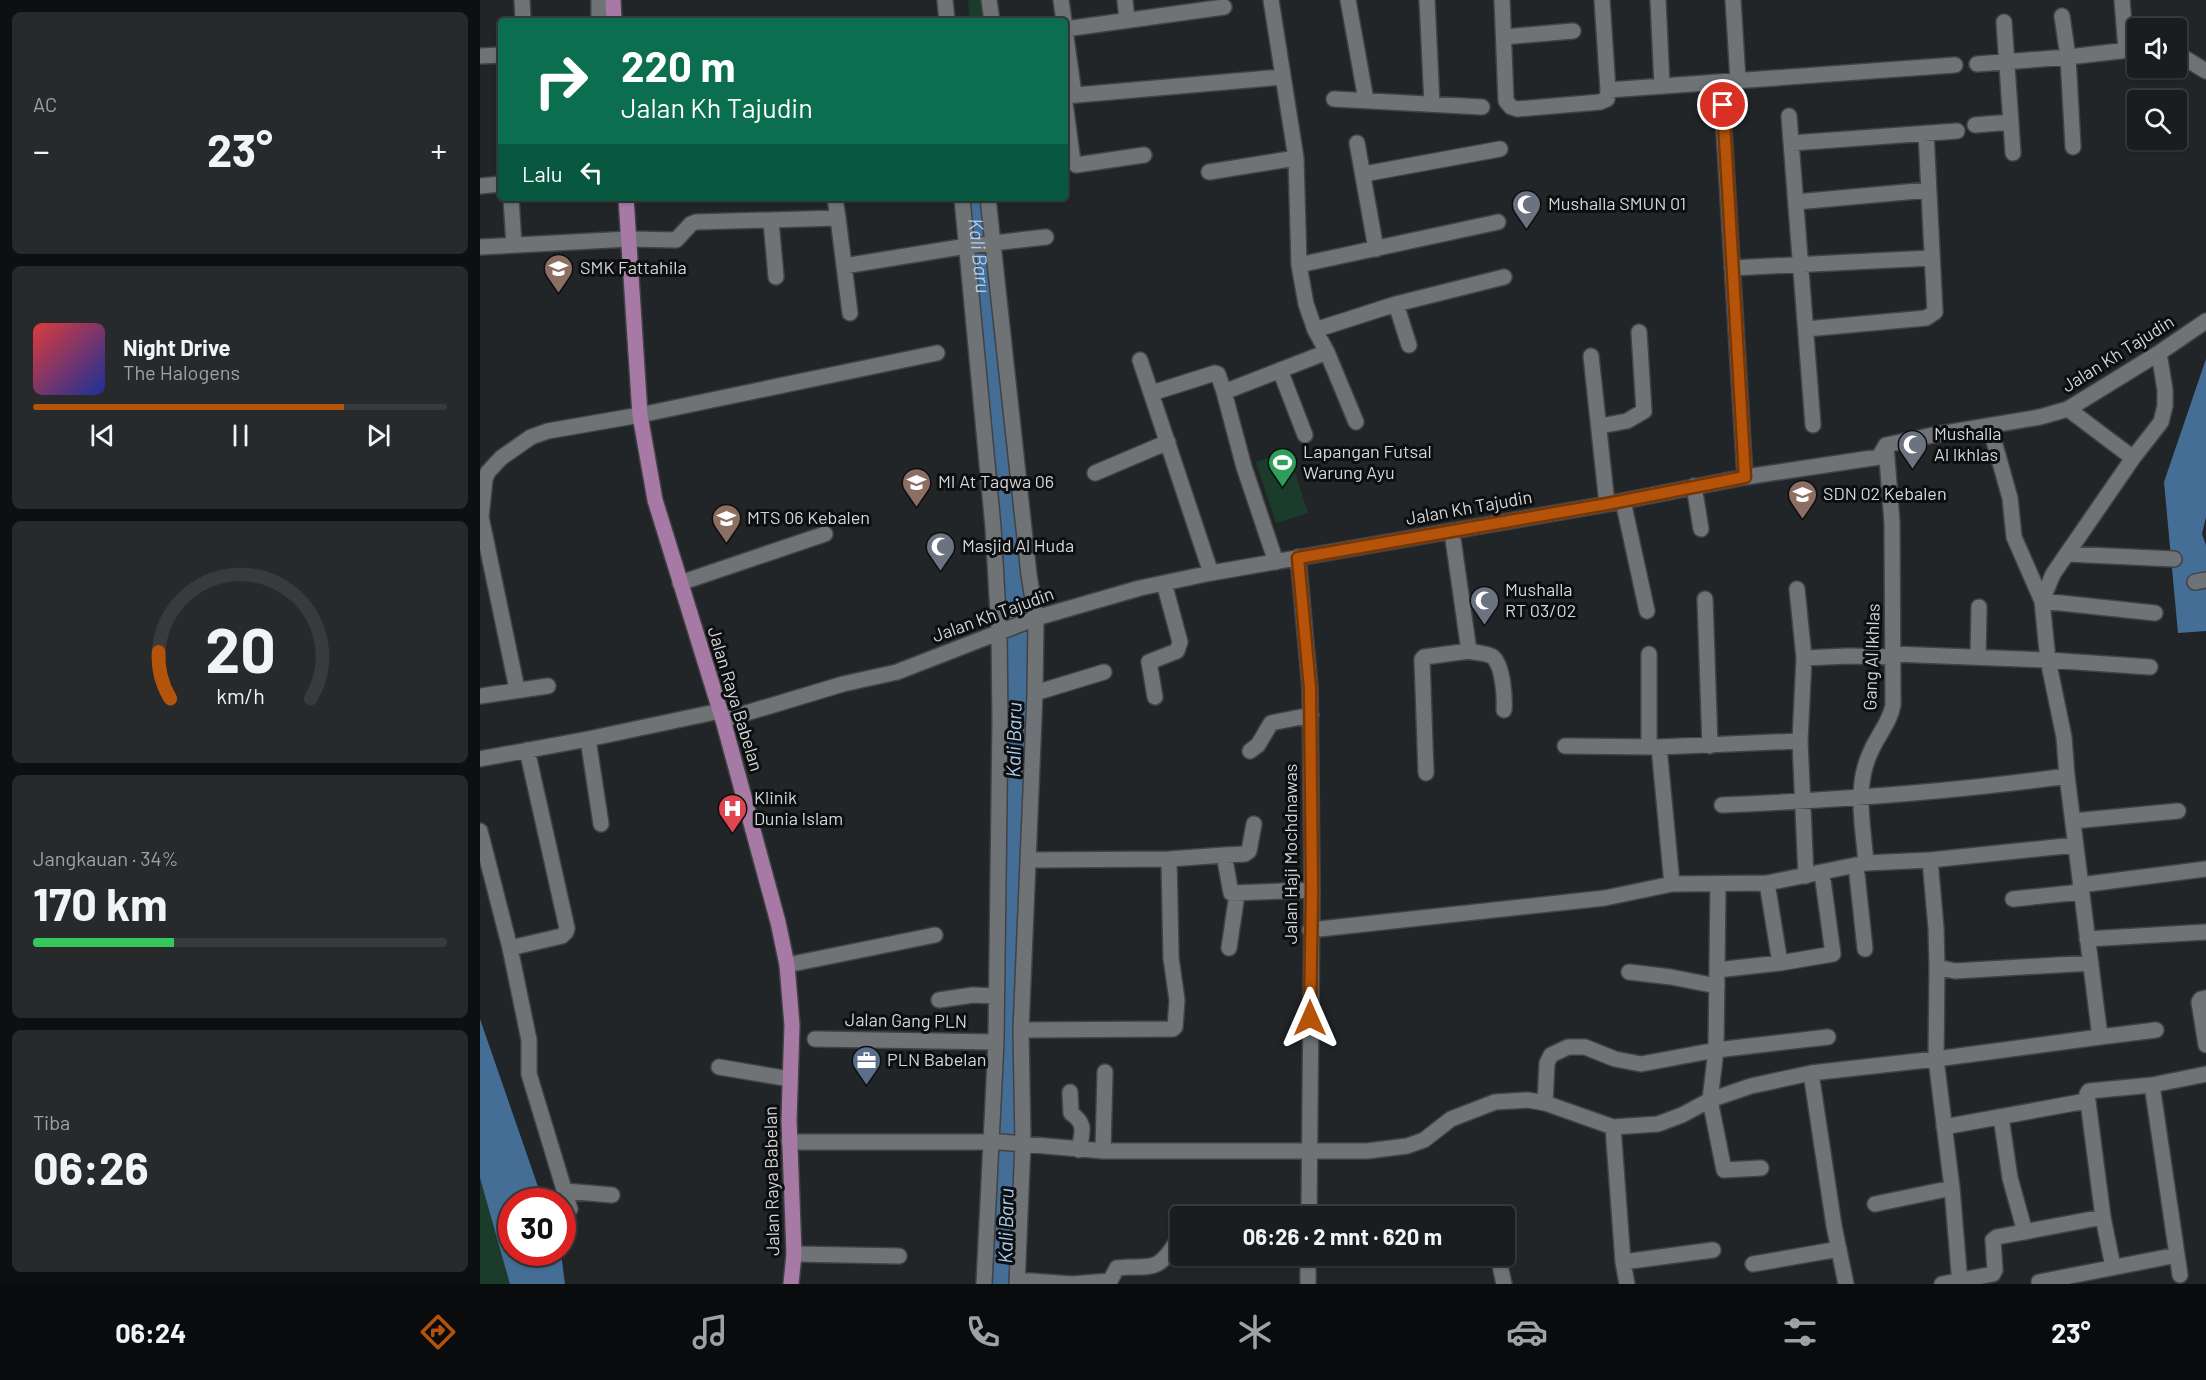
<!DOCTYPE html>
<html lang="id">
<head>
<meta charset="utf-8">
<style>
	:root { --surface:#1a1c1e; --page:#27292b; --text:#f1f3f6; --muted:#9fa1a4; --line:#383a3c; --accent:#b45309 }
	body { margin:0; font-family:Barlow,sans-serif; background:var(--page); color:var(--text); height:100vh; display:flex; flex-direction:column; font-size:22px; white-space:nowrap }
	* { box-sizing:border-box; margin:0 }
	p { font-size:20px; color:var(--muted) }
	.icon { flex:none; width:33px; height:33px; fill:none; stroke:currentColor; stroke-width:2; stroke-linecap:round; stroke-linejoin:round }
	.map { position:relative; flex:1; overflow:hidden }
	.sheet { display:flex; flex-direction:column; gap:12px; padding:12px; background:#0e0f10; width:480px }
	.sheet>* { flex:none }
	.guide { position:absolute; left:18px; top:18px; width:570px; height:183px; border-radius:6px; box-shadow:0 2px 4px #0004,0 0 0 2px var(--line); background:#0b6e4f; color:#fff; overflow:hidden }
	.tools { position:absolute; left:1647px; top:18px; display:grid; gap:12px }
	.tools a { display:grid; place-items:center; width:60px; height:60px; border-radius:6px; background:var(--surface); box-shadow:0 2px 4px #0004,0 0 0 2px var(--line); font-size:30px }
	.speed { position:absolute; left:18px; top:1188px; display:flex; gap:12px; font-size:30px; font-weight:700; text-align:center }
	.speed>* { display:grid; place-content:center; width:78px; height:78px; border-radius:50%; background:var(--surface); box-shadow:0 2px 4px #0004,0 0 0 2px var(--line); line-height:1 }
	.speed .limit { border:9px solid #d22; background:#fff; color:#111 }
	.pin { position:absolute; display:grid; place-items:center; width:51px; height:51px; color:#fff; margin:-26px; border:3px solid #fff; border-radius:50%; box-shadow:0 2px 6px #0007 }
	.me { position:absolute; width:66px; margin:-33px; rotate:0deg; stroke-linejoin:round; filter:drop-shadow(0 0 4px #0008) }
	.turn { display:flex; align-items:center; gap:21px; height:126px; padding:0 24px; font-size:27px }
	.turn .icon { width:78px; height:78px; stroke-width:2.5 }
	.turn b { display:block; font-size:42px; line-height:51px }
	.then { display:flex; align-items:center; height:57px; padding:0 24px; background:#0003; gap:12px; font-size:22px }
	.big { font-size:45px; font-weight:700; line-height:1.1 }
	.sheet .widget { flex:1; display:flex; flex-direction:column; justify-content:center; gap:9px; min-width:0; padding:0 21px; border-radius:9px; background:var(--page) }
	.sheet .dial { align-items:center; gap:0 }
	.dial svg { height:156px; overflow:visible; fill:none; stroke:var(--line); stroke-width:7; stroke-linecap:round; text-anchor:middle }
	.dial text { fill:var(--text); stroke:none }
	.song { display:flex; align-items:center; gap:18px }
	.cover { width:72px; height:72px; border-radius:9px; background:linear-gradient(135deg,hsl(0 70% 55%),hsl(230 70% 35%)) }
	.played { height:6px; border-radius:3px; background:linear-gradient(90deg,var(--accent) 75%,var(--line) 75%) }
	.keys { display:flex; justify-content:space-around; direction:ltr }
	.heat { display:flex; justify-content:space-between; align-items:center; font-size:33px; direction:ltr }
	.charge { height:9px; border-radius:4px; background:linear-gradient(90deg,#34c759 34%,var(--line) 0) }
	.trip { position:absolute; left:690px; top:1206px; width:345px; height:60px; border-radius:6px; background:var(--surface); box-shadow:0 2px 4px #0004,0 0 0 2px var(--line); font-weight:700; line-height:60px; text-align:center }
	.menu { display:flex; height:96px; justify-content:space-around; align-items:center; background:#0a0b0c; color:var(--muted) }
	.menu .icon { width:42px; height:42px }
	.menu .current { color:var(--accent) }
	.menu b { font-size:27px; color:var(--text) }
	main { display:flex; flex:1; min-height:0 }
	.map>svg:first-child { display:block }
</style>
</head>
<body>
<main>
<section class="sheet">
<div class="widget"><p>AC</p>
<div class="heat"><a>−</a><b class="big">23°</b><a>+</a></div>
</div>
<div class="widget">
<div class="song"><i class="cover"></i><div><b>Night Drive</b><p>The Halogens</p></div></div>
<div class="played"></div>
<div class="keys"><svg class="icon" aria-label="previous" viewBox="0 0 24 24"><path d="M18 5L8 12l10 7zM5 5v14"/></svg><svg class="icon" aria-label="pause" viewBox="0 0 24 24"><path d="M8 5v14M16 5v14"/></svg><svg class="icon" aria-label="next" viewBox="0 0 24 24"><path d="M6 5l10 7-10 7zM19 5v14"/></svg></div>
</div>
<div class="widget dial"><svg viewBox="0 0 100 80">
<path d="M14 69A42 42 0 1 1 86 69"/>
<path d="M14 69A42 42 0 0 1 8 45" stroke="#b45309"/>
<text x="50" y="56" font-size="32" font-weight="700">20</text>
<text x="50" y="72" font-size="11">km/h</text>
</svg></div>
<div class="widget"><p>Jangkauan · 34%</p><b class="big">170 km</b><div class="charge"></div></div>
<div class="widget"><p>Tiba</p><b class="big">06:26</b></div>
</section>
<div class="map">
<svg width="1726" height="1284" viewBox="0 0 1726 1284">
	<rect width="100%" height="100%" fill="#222528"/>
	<!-- green -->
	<path fill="#1b3c2a" d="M 488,0 L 509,0 L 512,21 L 490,21 Z
		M 808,451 L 828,513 L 796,523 L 776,462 Z
		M 0,1178 L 30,1279 L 30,1284 L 0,1284 Z"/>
	<!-- water -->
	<path fill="#456e96" d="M 1726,359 L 1726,517 L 1722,534 L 1726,545 L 1726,631 L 1698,633 L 1684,482 Z
		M 0,1019 L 63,1201 L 32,1202 L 32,1252 L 81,1253 L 85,1284 L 30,1284 L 0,1178 Z"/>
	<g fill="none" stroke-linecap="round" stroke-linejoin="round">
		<!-- river -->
		<path stroke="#456e96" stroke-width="26" id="s1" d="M 493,198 L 536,598 L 526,1284"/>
		<defs>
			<path id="minor" d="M 42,0 L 43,21
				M 119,0 L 119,21
				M 465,0 L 467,21
				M 509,0 L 512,21
				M 581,0 L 584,21
				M 645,0 L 647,20
				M 791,0 L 816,158 L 819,265 L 826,304 L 835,330 L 847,352 L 744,392 L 764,467 L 796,562
				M 868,0 L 886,100
				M 947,0 L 952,104
				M 1022,0 L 1026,101 L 1031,107 L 1037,109 L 1120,102 L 1127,99 L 1128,90 L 1122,0
				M 1178,0 L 1182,86
				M 1253,0 L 1258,80
				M 1642,0 L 1646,50
				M 1582,16 L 1588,57 L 1658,49
				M 1524,22 L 1533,153
				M 585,29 L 744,7
				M 585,30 L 594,94
				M 1024,37 L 1093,31
				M 1696,53 L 1726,71
				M 0,56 L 21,55
				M 1497,64 L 1588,57 L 1593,147
				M 1241,82 L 1265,477
				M 1128,90 L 1475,65
				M 585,96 L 802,77
				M 854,99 L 1002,107
				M 585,103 L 593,162 L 596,165 L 664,155
				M 1309,116 L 1333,425
				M 1495,125 L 1531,122
				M 877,143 L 896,249
				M 1312,143 L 1477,131
				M 729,172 L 816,158
				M 884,174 L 1020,149
				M 0,186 L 21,184
				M 31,198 L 34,245
				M 482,198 L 513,527 L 519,631 L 520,721 L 516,1042 L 504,1284
				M 508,198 L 549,575 L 556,618 L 555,693 L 541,1030 L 543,1143 L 537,1284
				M 1316,202 L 1448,190
				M 358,218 L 370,313
				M 291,221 L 296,277
				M 0,247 L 149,239 L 196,240 L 211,224 L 216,222 L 358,218 L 355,198
				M 819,265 L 1018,222
				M 364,266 L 487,246 L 566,237
				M 1252,268 L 1451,258
				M 916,304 L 929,345
				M 1326,329 L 1446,318 L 1455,312 L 1446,133
				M 835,330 L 916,304 L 1024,277
				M 847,352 L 876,422
				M 1111,356 L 1127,504
				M 660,360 L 731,573
				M 800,370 L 825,435
				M 672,393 L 735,373 L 738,374 L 744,392
				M 1588,409 L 1653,458
				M 1120,426 L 1147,421 L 1164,411 L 1159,332
				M 1510,427 L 1530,498 L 1534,537 L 1562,601 L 1675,613
				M 615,473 L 688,442
				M 1214,486 L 1221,529
				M 1143,501 L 1167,611
				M 1587,554 L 1694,559
				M 818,557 L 830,688 L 832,890 L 829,1216
				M 1715,582 L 1726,580
				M 200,583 L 345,534
				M 1317,589 L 1324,658 L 1368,656 L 1414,657
				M 1225,599 L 1230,746
				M 989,651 C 996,653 1008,653 1013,657 C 1023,666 1025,698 1024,710
				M 1169,654 L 1169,747
				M 1413,654 L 1568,660 L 1670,667
				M 1498,657 L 1499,607
				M 1324,658 L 1320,741 L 1326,876
				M 37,689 L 1,517 L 5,479 L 8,472 L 21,458 L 51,437 L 68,431 L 160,415 L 457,353
				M 555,693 L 624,672
				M 0,696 L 68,686
				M 675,697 L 669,662 L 697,651 L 700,642 L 684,583
				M 243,720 L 363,684 L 417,672 L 556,618 L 660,588 L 731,573 L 1127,504 L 1265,477 L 1399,457 L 1406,445 L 1453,435 L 1560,417 L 1588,409 L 1679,353 L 1726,321
				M 108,739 L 121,824
				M 1085,746 L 1179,747 L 1320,741
				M 1179,747 L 1192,884
				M 770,751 L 778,745 L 791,723 L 831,715
				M 0,759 L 108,739 L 240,711
				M 946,773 L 942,659 L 944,657 L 989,651 L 972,532
				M 1242,805 C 1357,800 1472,792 1587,776
				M 1593,821 L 1698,811
				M 774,824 L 769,851 L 765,854 L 744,855 L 751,893 L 832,890
				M 0,831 L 30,948 L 49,1040 L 49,1074 L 90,1209
				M 549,860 L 689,859 L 744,855
				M 1450,860 L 1456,928 L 1457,967 L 1475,971 L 1611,963
				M 1386,863 C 1383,825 1374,786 1391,751 C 1398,735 1410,722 1413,705 L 1412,523 L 1406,445
				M 1376,865 L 1385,949
				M 1287,883 L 1300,963
				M 1238,885 L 1236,1050 L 1230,1100 L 1244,1170 L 1281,1168
				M 1600,885 L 1726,869
				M 1533,899 L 1601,892
				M 830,930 L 1125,898 L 1192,884 L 1287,883 L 1386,863 L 1450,860 L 1595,845
				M 1607,939 L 1726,932
				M 30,948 L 82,936 L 86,932 L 87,928 L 47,750
				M 749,948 L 757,894
				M 307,965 L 455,935
				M 1457,967 L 1456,1059 L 1472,1188 L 1480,1284
				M 1237,970 L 1300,963 L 1353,954 L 1342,873
				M 1149,972 L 1191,977 L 1237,986
				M 1726,998 L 1721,999 L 1719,1002 L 1726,1045
				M 459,1000 L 493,995 L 515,996
				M 541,1030 L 693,1029 L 695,1027 L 697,1000 L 691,958 L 689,859
				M 1620,1037 L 1676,1030
				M 335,1039 L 516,1042
				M 239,1067 L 310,1079
				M 1331,1073 L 1354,1226 L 1366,1284
				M 1672,1085 L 1700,1275
				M 590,1092 L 591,1113 C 607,1125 602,1131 599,1150
				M 1065,1103 L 1067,1063 L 1071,1055 L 1088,1047 L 1105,1047 L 1135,1059 L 1161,1064 L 1236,1050 L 1348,1037
				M 1521,1117 L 1530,1178 L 1545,1232
				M 1133,1127 L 1143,1262 L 1147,1284
				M 1464,1127 L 1606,1101
				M 309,1142 L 520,1142 L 623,1151 L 887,1151 L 927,1146 L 944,1140 L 971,1119 L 1015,1102 L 1048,1100 L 1065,1103 L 1133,1127 L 1178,1124 L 1202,1115 L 1230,1100 L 1271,1086 L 1331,1073 L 1456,1059 L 1620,1037 L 1587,776 L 1584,737 L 1568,660 L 1562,601 L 1573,574 L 1653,458 L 1681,422 L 1685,406 L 1685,390 L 1679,353
				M 623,1151 L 625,1072
				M 85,1191 L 132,1195
				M 1395,1204 L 1472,1188
				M 314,1254 L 419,1256
				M 1018,1256 L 1024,1284
				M 1143,1262 L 1233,1250
				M 1273,1264 L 1359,1249
				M 1633,1267 L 1623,1217 L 1607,1094 L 1609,1091 L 1672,1085 L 1726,1074
				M 537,1280 L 592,1284 L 630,1281 L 637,1268 C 668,1264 676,1275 695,1244
				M 1559,1282 L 1697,1255
				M 828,1284 L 828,1256
				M 1462,1284 L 1513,1274 L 1515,1270 L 1513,1240 L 1517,1237 L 1623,1217"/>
			<path id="major" d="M 133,0 L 134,21
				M 146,198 L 160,415 L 175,500 L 243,720 L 298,922 L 307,965 L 312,1025 L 309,1120 L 314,1254 L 311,1284"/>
		</defs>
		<!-- minor casing -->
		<use href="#minor" stroke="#404245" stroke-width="18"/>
		<!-- major casing -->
		<use href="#major" stroke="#404245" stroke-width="18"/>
		<!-- minor -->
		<use href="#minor" stroke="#6f7376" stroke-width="15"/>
		<!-- major -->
		<use href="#major" stroke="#a77aa5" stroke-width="15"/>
	</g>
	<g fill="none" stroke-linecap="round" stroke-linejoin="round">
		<defs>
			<path id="route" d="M 830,1018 L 832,890 L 830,688 L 818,558 L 1127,504 L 1265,477 L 1243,105"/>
		</defs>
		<!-- route casing -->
		<use href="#route" stroke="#753606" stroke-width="15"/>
		<!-- route -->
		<use href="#route" stroke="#b45309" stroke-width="10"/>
	</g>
	<!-- icons -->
	<defs>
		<symbol id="mosque-pin" viewBox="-11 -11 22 30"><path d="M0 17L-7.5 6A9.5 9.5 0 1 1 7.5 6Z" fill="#6b7280" stroke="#0d0e0f"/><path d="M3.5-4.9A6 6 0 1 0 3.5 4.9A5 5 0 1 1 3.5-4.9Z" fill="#fff"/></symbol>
		<symbol id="school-pin" viewBox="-11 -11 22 30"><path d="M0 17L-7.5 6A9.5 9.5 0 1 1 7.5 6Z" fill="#8d6e63" stroke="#0d0e0f"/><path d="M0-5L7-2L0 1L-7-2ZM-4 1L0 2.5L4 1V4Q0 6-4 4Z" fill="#fff"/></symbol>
		<symbol id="stadium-pin" viewBox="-11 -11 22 30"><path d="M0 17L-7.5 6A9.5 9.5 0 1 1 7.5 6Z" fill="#2e9e5b" stroke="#0d0e0f"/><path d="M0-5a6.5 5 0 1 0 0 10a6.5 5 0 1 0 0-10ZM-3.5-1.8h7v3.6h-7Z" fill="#fff"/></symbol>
		<symbol id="hospital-pin" viewBox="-11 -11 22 30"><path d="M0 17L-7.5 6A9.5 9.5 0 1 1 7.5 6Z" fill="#e0444e" stroke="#0d0e0f"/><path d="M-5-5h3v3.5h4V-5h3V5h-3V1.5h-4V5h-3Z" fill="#fff"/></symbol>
		<symbol id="office-pin" viewBox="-11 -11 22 30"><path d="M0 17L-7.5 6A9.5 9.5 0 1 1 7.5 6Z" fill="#5c6f8a" stroke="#0d0e0f"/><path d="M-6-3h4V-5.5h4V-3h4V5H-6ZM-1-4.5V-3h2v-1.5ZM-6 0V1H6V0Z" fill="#fff"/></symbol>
	</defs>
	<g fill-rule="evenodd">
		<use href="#mosque-pin" x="1030" y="188" width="33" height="45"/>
		<use href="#school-pin" x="62" y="252" width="33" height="45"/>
		<use href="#mosque-pin" x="1416" y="428" width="33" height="45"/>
		<use href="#stadium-pin" x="786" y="446" width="33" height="45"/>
		<use href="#school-pin" x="420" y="466" width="33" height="45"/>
		<use href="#school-pin" x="1306" y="478" width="33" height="45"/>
		<use href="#school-pin" x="230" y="502" width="33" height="45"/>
		<use href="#mosque-pin" x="444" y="530" width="33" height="45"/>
		<use href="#mosque-pin" x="988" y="584" width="33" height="45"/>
		<use href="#hospital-pin" x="236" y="792" width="33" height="45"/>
		<use href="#office-pin" x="370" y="1044" width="33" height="45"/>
	</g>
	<g text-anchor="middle" stroke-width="6" stroke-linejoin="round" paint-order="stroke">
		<!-- poi labels -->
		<g font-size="18" fill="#d4d6d8" stroke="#0d0e0f" text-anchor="start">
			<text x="1068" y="210">Mushalla SMUN 01</text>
			<text x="100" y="274">SMK Fattahila</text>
			<text x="1454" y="440">Mushalla<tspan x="1454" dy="21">Al Ikhlas</tspan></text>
			<text x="823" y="458">Lapangan Futsal<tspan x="823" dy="21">Warung Ayu</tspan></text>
			<text x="458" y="488">MI At Taqwa 06</text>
			<text x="1343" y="500">SDN 02 Kebalen</text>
			<text x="267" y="524">MTS 06 Kebalen</text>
			<text x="482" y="552">Masjid Al Huda</text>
			<text x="1025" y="596">Mushalla<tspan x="1025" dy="21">RT 03/02</tspan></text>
			<text x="274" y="804">Klinik<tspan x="274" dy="21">Dunia Islam</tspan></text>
			<text x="407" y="1066">PLN Babelan</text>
		</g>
		<!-- street labels -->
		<g font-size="18" fill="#d4d6d8" stroke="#0d0e0f">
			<text transform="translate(1638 354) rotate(-32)" y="6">Jalan Kh Tajudin</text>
			<text transform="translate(989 508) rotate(-10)" y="6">Jalan Kh Tajudin</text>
			<text transform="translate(513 615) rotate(-20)" y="6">Jalan Kh Tajudin</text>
			<text transform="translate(1392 657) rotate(-88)" y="6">Gang Al Ikhlas</text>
			<text transform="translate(255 699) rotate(73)" y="6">Jalan Raya Babelan</text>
			<text transform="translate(811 854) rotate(-90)" y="6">Jalan Haji Mochdnawas</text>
			<text transform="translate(426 1021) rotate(1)" y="6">Jalan Gang PLN</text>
			<text transform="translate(292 1181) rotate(-91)" y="6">Jalan Raya Babelan</text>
		</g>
		<!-- water labels -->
		<g font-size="20" font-style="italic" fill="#a9cef3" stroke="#0d0e0f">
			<text dy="7" stroke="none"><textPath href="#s1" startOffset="58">Kali Baru</textPath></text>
			<text transform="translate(534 740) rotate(-89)" y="7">Kali Baru</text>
			<text transform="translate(526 1226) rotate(-89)" y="7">Kali Baru</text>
		</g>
	</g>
</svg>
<div class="tools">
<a><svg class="icon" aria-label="sound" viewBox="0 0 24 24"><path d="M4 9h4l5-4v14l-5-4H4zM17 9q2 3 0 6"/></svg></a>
<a><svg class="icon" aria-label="search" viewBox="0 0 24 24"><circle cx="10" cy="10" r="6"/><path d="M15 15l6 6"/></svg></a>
</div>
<div class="speed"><div class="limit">30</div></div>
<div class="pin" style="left:1243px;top:105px;background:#d93025"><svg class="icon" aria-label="arrive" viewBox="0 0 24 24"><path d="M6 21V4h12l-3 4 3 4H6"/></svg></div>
<svg class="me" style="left:830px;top:1018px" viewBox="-20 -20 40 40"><path d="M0-17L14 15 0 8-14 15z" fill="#b45309" stroke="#fff" stroke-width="4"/></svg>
<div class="trip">06:26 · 2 mnt · 620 m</div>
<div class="guide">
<div class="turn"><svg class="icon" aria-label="right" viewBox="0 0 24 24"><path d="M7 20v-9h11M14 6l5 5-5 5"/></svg><div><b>220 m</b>Jalan Kh Tajudin</div></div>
<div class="then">Lalu<svg class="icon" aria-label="left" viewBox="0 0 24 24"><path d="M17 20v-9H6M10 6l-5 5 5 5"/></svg></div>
</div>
</div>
</main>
<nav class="menu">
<b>06:24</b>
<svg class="icon current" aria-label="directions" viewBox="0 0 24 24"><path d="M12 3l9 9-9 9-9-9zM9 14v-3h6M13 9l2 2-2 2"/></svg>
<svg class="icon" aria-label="music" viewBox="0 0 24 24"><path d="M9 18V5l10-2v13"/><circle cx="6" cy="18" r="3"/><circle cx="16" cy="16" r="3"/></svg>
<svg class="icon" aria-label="phone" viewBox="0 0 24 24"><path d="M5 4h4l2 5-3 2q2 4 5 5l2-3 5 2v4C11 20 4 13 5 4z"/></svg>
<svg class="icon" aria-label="climate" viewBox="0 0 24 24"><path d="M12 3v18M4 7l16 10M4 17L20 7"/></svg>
<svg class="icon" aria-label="car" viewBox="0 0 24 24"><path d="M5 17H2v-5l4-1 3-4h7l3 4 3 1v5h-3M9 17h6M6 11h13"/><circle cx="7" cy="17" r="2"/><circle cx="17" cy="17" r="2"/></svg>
<svg class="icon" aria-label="filters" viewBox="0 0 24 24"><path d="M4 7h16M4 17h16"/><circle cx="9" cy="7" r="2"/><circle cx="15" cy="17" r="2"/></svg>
<b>23°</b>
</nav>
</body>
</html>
